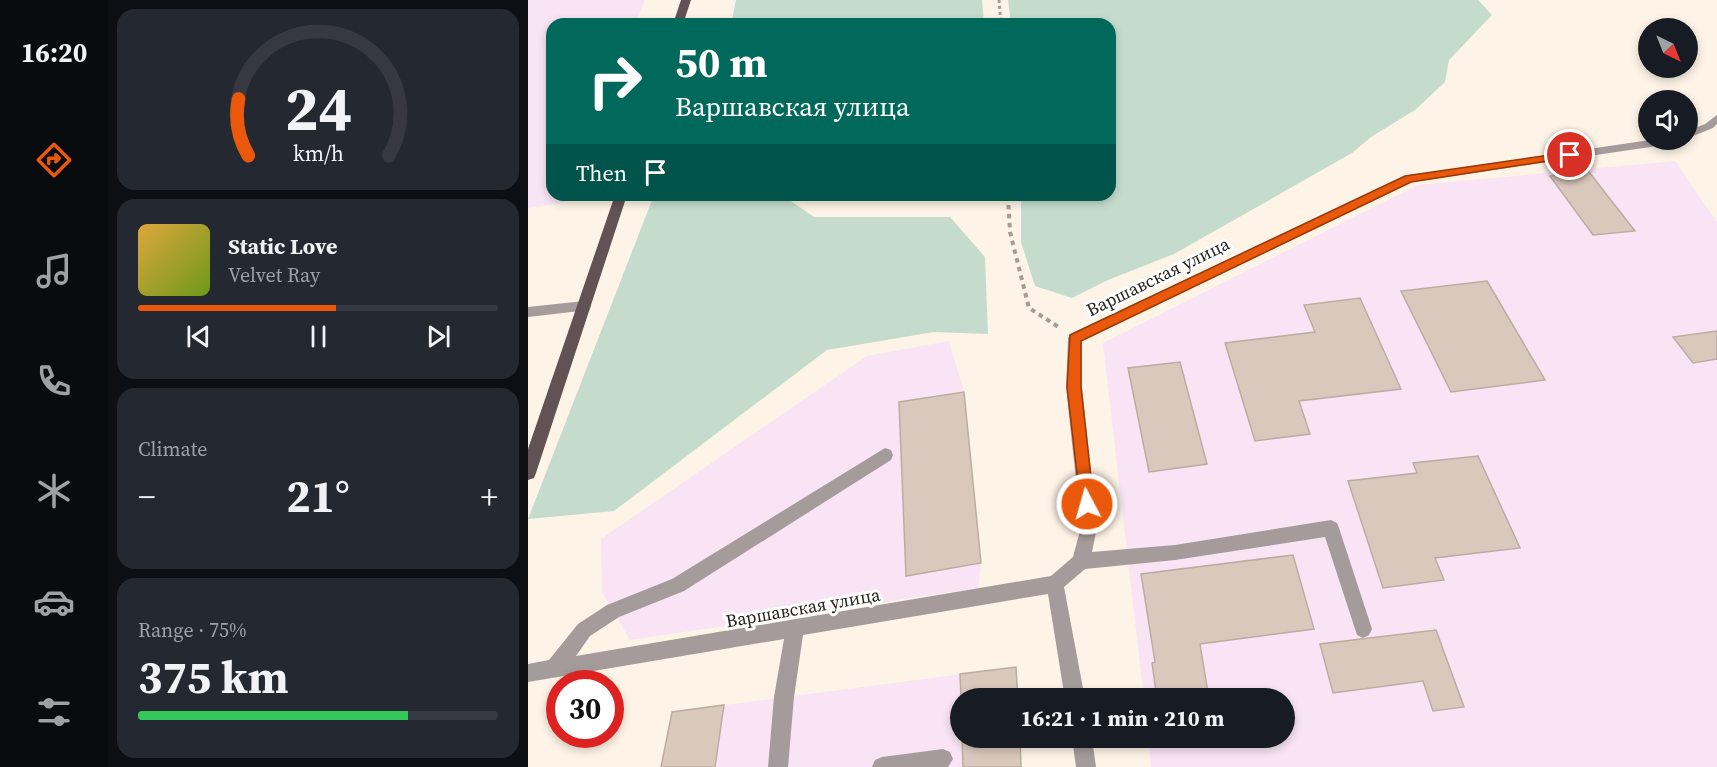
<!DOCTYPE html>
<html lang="en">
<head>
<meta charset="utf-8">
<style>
	:root { --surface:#171b24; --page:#242831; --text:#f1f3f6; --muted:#9ea1a6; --line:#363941; --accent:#ea580c }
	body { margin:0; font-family:"Source Serif 4",serif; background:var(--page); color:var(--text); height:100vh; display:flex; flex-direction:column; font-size:22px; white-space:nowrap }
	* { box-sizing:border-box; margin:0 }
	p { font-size:20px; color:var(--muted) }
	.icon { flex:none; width:33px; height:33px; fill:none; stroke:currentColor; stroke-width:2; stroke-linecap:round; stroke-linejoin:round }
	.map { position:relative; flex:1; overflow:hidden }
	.details { display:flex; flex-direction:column; gap:9px; padding:9px; background:#0d0f14; width:420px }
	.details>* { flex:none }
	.banner { position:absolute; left:18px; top:18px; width:570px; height:183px; border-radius:18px; box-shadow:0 3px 9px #0003; background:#00695c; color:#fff; overflow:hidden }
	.needle { width:39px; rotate:137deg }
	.tools { position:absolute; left:1110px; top:18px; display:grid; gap:12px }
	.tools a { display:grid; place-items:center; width:60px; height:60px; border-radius:50%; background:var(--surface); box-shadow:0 3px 9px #0003; font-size:30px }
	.speed { position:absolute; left:18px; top:670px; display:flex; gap:12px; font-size:30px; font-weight:700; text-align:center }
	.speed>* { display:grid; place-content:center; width:78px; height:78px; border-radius:50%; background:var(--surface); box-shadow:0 3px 9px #0003; line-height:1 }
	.speed .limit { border:9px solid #d22; background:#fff; color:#111 }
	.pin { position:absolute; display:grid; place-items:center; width:51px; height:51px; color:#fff; margin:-26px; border:3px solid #fff; border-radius:50%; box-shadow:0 2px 6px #0007 }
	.me { position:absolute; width:66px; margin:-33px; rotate:354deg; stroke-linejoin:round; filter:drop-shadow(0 0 4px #0008) }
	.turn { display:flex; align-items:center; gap:21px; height:126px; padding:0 30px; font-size:27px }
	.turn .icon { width:78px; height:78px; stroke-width:2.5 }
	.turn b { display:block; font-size:42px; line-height:51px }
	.then { display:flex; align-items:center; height:57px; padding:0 30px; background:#0003; gap:12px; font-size:22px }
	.big { font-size:45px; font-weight:700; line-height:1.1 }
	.details .widget { flex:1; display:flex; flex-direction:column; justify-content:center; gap:9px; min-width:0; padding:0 21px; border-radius:18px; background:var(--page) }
	.details .dial { align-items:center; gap:0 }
	.dial svg { height:156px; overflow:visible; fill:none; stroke:var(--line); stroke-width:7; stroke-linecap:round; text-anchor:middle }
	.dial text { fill:var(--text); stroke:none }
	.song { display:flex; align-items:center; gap:18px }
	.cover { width:72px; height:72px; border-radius:9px; background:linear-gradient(135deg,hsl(40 70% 55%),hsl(80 70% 35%)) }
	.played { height:6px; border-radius:3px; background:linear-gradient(90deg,var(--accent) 55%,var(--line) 55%) }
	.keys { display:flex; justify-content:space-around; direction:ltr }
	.heat { display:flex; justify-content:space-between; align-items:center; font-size:33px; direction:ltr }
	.charge { height:9px; border-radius:4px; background:linear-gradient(90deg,#34c759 75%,var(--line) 0) }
	.trip { position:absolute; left:422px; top:688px; width:345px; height:60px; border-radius:30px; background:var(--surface); box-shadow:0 3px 9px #0003; font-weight:700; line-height:60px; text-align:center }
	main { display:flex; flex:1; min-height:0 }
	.tab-bar { display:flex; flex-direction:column; width:108px; justify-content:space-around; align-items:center; background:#090b0e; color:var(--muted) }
	.tab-bar .icon { width:42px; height:42px }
	.tab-bar .selected { color:var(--accent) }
	.tab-bar b { font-size:27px; color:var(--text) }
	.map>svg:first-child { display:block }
</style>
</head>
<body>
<main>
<nav class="tab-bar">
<b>16:20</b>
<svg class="icon selected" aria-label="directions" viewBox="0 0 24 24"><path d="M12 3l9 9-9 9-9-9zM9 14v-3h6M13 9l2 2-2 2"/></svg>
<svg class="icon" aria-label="music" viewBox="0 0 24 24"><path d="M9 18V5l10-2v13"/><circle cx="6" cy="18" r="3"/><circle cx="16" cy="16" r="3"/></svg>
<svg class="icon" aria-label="phone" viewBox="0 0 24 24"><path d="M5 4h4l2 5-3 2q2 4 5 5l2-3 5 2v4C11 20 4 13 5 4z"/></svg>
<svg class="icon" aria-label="climate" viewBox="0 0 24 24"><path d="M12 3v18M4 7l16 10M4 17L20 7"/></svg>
<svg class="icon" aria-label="car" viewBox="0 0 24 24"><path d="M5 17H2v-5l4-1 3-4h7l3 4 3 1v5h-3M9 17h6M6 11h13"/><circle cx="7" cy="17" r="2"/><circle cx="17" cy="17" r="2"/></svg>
<svg class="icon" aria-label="filters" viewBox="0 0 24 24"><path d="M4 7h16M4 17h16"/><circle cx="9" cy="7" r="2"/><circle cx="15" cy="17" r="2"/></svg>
</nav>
<section class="details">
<div class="widget dial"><svg viewBox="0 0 100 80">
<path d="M14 69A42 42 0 1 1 86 69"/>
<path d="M14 69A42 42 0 0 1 9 40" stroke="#ea580c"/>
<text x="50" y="56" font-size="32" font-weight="700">24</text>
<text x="50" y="72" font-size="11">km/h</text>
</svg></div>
<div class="widget">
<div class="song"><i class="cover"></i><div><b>Static Love</b><p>Velvet Ray</p></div></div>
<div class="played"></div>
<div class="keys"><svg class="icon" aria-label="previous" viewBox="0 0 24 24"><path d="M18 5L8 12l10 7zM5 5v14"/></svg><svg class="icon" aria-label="pause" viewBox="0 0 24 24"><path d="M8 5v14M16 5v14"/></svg><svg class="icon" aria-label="next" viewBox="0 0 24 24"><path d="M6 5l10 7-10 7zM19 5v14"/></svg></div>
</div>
<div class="widget"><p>Climate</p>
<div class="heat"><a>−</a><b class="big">21°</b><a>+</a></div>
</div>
<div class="widget"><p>Range · 75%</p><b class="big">375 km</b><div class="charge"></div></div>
</section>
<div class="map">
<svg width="1189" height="767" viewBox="0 0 1189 767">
	<rect width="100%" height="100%" fill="#fdf3e6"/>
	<!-- industrial -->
	<path fill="#f8e4f4" d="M 0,0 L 117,0 L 107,24 L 24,24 L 24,195 L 38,195 L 35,203 L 0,208 Z
		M 1147,161 L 1189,222 L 1189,767 L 623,767 L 620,738 L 756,738 L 756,699 L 616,699 L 575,343 L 890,185 Z
		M 421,341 L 436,392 L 453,563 L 450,588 L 102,640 L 74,592 L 73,539 L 339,356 Z
		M 488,667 L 490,699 L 432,699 L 432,738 L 492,738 L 493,767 L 133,767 L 144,712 Z"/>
	<!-- green -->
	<path fill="#c5dccd" d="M 208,0 L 454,0 L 456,24 L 203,24 Z
		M 480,0 L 950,0 L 964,15 L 921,60 L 917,82 L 887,110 L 843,137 L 824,153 L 646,254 L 580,280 L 544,298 L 507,286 L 493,242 L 493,195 L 582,195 L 582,24 L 483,24 Z
		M 126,195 L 254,195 L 286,217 L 422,217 L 457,257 L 460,334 L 406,332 L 299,350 L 86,511 L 0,519 Z"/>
	<!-- building -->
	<path fill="#d9c8bc" stroke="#bdaca1" stroke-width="1.5" d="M 1061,172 L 1107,231 L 1065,235 L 1022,176 Z
		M 959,281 L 1017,380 L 923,392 L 873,291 Z
		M 832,298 L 873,389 L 771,401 L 782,434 L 727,441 L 697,343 L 787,332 L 776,305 Z
		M 1189,331 L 1189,359 L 1165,363 L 1145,337 Z
		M 652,362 L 679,464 L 621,472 L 600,368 Z
		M 436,392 L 453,563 L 378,576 L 371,402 Z
		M 950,456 L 992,548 L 907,558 L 916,580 L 855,588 L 820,481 L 889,473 L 885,463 Z
		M 765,555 L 786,629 L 672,644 L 681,699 L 629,699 L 624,663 L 627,662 L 613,574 Z
		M 908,630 L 936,707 L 905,711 L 895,681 L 805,693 L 792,644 Z
		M 488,667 L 490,699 L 433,699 L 432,674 Z
		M 196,705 L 187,767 L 133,767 L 144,712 Z
		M 434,738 L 492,738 L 493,767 L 435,767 Z"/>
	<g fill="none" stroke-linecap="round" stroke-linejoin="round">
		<!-- path-far1 -->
		<path stroke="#a49d93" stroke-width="3" stroke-dasharray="3 3" stroke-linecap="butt" d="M 471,0 L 473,24"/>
		<!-- path -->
		<path stroke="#a49d93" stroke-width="4" stroke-dasharray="4.5 4.5" stroke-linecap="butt" d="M 480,196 L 482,232 L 501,308 L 532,328"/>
		<!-- minor -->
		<path fill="#a59b9b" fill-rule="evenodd" d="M 1189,115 L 1189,124 L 1185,128 L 1160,138 L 1160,131 L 1177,124 Z
			M 1122,140 L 1149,140 L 1143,144 L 884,182 L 554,341 L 554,387 L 569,527 L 564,552 L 647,545 L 803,520 L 809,523 L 811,528 L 844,629 L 841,635 L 835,638 L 829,635 L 797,537 L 647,560 L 557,569 L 536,587 L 557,699 L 537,699 L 520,594 L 275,635 L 266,697 L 260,767 L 240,767 L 246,697 L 256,639 L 0,682 L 0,664 L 21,660 L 50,624 L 79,605 L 144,579 L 357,448 L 363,450 L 365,455 L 363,460 L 156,591 L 91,617 L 62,636 L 48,656 L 523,576 L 545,557 L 553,527 L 538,387 L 540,338 L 542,334 L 877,176 Z
			M 56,301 L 61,302 L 63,306 L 61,310 L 0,317 L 0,307 Z
			M 544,738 L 564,738 L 568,767 L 548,767 Z
			M 415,749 L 422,752 L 425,759 L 420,767 L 344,767 L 347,760 L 354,757 Z"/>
		<!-- major -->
		<path fill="#625253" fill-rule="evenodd" d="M 153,0 L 163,0 L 155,24 L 145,24 Z
			M 87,195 L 99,195 L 8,473 L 6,478 L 0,480 L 0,449 Z"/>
	</g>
	<!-- route -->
	<path fill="#ea580c" stroke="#983908" stroke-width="1.5" d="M 1042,152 L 1048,155 L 1046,157 L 883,182 L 553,341 L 553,387 L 566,504 L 564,508 L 559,510 L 553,508 L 539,387 L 542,335 L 877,176 Z"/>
	<g text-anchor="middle" stroke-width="6" stroke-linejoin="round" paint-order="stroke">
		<!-- street labels -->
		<g font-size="18" fill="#26211c" stroke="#fff">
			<text transform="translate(630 277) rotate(-26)" y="6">Варшавская улица</text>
			<text transform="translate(275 608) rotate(-10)" y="6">Варшавская улица</text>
		</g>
	</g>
</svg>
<div class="tools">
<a><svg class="needle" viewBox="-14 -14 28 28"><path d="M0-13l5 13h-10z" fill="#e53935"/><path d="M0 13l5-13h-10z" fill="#9ea1a6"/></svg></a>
<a><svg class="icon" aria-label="sound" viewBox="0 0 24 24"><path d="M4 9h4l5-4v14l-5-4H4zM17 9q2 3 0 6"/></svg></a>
</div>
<div class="speed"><div class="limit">30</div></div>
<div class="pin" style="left:1042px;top:155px;background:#d93025"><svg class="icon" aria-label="arrive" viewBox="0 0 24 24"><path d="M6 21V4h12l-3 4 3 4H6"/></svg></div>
<svg class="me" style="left:559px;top:504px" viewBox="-20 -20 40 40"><circle r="17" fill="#ea580c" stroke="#fff" stroke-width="3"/><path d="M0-11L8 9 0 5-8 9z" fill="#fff"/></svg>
<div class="trip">16:21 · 1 min · 210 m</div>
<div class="banner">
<div class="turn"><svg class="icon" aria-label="right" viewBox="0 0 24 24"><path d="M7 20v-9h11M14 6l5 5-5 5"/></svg><div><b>50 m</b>Варшавская улица</div></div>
<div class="then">Then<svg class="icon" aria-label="arrive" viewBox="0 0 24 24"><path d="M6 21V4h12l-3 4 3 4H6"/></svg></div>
</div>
</div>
</main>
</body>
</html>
